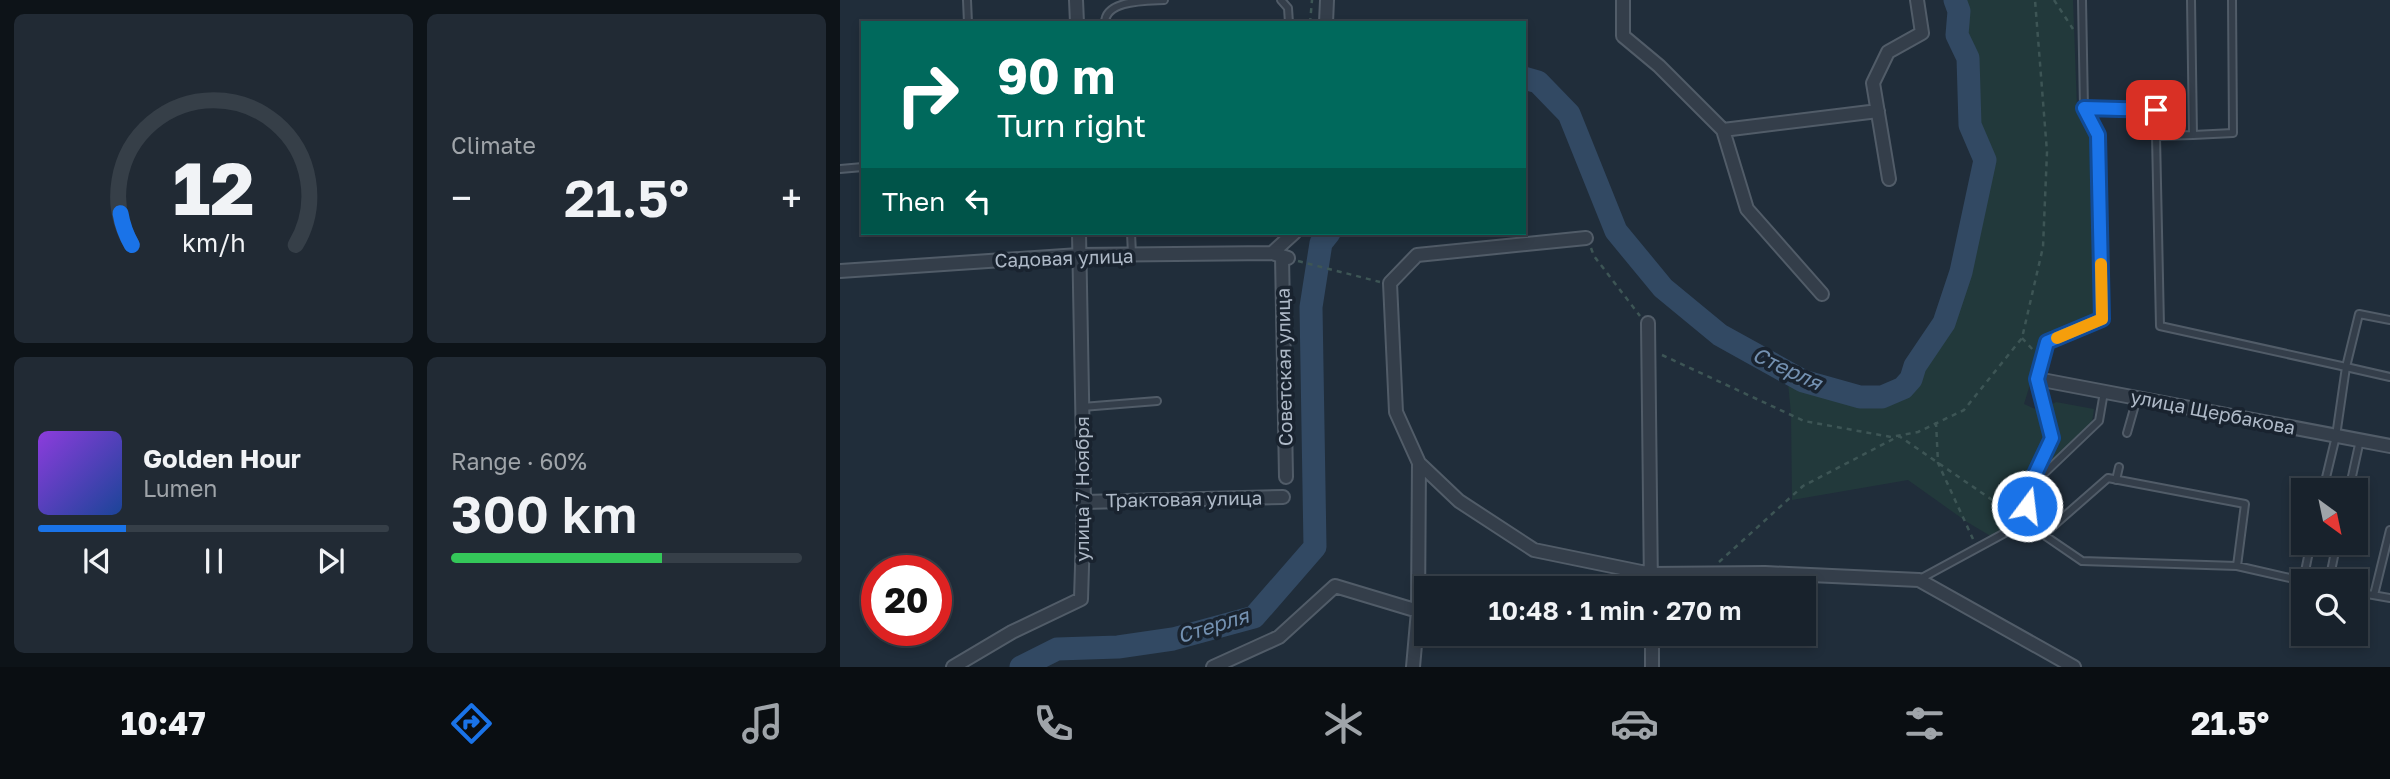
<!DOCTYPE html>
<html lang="en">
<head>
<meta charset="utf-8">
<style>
	:root { --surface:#18222c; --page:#212a34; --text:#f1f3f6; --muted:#9fa4a9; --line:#363f48; --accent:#1a73e8 }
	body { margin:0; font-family:"Golos Text",sans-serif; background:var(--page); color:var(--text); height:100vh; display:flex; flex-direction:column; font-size:26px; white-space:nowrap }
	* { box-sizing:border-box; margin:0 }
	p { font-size:23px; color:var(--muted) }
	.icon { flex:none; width:38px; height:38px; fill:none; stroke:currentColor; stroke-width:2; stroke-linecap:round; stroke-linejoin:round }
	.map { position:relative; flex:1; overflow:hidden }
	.details { display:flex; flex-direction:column; gap:14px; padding:14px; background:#0d1318; width:840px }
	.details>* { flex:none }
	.guide { position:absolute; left:21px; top:21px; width:665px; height:214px; border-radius:0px; box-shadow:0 4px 10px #0003,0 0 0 2px var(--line); background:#00695c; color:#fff; overflow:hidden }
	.needle { width:46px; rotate:147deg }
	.fabs { position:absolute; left:1451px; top:478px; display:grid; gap:14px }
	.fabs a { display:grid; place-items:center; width:77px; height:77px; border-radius:0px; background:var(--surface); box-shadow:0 4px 10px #0003,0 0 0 2px var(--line); font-size:35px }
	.speed { position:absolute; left:21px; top:555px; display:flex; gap:14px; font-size:35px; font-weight:700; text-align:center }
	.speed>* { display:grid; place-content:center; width:91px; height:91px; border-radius:50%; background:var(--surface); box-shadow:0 4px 10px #0003,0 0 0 2px var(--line); line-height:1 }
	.speed .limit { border:10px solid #d22; background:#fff; color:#111 }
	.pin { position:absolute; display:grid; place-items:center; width:60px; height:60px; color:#fff; margin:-30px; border-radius:14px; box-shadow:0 4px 10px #0006 }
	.me { position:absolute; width:77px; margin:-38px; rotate:15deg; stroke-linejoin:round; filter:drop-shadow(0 0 5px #0008) }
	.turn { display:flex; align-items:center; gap:24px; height:147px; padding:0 21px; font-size:32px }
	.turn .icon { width:91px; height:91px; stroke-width:2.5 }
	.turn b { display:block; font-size:49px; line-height:60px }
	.then { display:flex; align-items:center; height:66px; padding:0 21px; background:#0003; gap:14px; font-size:26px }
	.big { font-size:52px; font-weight:600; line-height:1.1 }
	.details .widget { flex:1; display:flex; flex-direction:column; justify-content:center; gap:10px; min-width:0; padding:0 24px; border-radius:10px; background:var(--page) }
	.details .dial { align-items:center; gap:0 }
	.dial svg { height:182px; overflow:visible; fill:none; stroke:var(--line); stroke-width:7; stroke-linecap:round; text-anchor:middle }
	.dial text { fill:var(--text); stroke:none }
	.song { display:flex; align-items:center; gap:21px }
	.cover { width:84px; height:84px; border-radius:10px; background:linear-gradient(135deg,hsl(270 70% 55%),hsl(220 70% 35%)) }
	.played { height:7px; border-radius:4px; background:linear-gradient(90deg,var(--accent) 25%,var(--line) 25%) }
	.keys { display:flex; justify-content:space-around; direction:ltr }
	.heat { display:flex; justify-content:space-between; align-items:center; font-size:38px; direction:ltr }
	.charge { height:10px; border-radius:5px; background:linear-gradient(90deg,#34c759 60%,var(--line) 0) }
	.details .tiles { flex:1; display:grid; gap:14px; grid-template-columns:repeat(2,1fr) }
	.trip { position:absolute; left:574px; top:576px; width:402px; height:70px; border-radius:0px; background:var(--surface); box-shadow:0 4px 10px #0003,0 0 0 2px var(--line); font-weight:600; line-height:70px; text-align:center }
	.tabs { display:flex; height:112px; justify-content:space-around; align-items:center; background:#0a0e12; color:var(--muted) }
	.tabs .icon { width:49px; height:49px }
	.tabs .on { color:var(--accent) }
	.tabs b { font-size:32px; color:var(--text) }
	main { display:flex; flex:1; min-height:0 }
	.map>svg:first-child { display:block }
</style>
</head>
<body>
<main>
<section class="details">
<div class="tiles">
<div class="widget dial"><svg viewBox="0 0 100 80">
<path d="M14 69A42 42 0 1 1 86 69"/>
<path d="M14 69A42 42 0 0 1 9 55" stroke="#1a73e8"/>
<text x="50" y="56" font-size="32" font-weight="700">12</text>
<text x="50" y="72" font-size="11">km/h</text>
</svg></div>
<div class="widget"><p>Climate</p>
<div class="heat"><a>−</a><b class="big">21.5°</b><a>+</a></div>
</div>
<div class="widget">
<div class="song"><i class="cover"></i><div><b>Golden Hour</b><p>Lumen</p></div></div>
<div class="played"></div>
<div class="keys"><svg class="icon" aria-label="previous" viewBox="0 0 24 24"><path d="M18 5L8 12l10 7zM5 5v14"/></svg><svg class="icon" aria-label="pause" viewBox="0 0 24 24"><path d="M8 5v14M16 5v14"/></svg><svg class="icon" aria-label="next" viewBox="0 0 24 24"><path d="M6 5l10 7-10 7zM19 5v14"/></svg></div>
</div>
<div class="widget"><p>Range · 60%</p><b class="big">300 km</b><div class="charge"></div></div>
</div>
</section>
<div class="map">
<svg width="1550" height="667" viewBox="0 0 1550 667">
	<rect width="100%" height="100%" fill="#202d3a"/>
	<!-- green -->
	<path fill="#22393b" d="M 1121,0 L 1233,0 L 1237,108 L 1253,136 L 1258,314 L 1204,339 L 1184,404 L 1200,411 L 1216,402 L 1254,409 L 1252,422 L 1177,496 C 1181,516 1171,527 1159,541 L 1127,522 L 1068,480 L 952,500 L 951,414 L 948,383 C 974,391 1020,411 1047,404 C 1069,398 1073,384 1082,367 C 1090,353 1102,341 1110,327 C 1136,278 1133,213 1153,161 L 1137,126 L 1137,60 L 1125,34 L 1124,12 Z"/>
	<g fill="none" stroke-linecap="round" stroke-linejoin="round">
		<!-- river -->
		<path stroke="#324963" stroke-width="23" d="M 684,78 L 698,82 L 729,114 L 776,231 L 823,288 L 880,335 L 963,381 L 1020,397 L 1042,397 L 1063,388 L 1071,379 L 1075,366 L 1104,323 L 1121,272 L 1145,160 L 1130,125 L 1128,58 L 1117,35 L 1119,11 L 1115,0
			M 181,667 L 217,649 L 278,647 L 333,639 L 414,617 L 475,547 L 471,307 L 481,243 L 489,233"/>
		<defs>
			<path id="lane" d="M 127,0 L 128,23
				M 441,0 L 448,8 L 449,23
				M 265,23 C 265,0 305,1 324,0
				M 1244,108 L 1316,110 L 1316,136 L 1353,135 L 1351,0
				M 1353,135 L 1393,133 L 1392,0
				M 1316,136 L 1320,326 L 1506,367 L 1496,436 L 1483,490
				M 0,169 L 23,167
				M 291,233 L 292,254
				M 1550,320 L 1519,314 L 1506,367 L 1550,377
				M 242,407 L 317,401
				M 1287,433 L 1297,398
				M 1276,480 L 1279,467
				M 1191,486 L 1259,421 L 1264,392
				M 1509,490 L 1520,440
				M 1185,522 L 1242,561 L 1397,566 L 1463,581
				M 1204,534 L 1268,478 L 1405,504 L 1397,566
				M 1080,579 L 1185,522 L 1188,489 L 1211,438 L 1197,379 L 1207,342 L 1262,319 L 1258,135 L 1244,108 L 1242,0
				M 1463,581 L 1471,542
				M 1489,581 L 1497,542
				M 1516,592 L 1550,598
				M 1534,595 L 1550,530"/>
			<path id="street" d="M 236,0 L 237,23
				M 783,0 L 783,36 L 819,66 L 883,130 L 907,209 L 982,294
				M 486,23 L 487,0
				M 883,130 L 1038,111
				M 1049,179 L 1033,83 L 1048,52 L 1082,33 L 1077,0
				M 432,253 L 454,233
				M 442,256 L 446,477
				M 0,271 L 239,255 L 432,253 L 448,258
				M 808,323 L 811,588
				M 1197,379 L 1550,446
				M 579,463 L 619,501 L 694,550 L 811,574 L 925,573 L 1079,580 L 1234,667
				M 244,502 L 443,497
				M 812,634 L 812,667
				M 113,667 L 172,632 L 241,599 L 244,502 L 239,233
				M 373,667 L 439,637 L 495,586 L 578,611
				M 573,667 L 578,611 L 579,463 L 556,412 L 550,283 L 577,255 L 746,238"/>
		</defs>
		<!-- lane casing -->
		<use href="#lane" stroke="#515c68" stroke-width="10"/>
		<!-- street casing -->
		<use href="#street" stroke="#515c68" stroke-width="16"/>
		<!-- path -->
		<path stroke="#3d5555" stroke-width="2.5" stroke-dasharray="5 5" stroke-linecap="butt" d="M 1214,0 L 1233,29
			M 470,23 L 472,0
			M 751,248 L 754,256 L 800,316
			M 458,261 L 540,282
			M 1182,338 L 1194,351
			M 822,355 L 964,421 L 1051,437 L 1078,432 L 1124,410 L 1182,338 L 1203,247 L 1207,152 L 1195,0
			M 1096,422 L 1098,463 L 1133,539
			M 879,562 L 963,486 L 1059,436 L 1177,517"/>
		<!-- lane -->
		<use href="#lane" stroke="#343e4a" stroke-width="6"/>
		<!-- street -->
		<use href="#street" stroke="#343e4a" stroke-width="12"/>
	</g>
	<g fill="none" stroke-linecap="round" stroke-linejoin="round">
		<defs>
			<path id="route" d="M 1187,506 L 1188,489 L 1212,438 L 1197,379 L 1207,342 L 1262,319 L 1258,135 L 1244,108 L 1316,110"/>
		</defs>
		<!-- route casing -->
		<use href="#route" stroke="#114b97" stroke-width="18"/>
		<!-- route -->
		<use href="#route" stroke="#1a73e8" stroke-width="12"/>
		<!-- slow -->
		<path stroke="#f59e0b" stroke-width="12" d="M 1217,338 L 1262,319 L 1261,264"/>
	</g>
	<g text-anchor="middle" stroke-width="7" stroke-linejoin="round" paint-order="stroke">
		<!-- street labels -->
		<g font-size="19" fill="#aeb9c7" stroke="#19232f">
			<text transform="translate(224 258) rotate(-2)" y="7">Садовая улица</text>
			<text transform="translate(444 367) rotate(-91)" y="7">Советская улица</text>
			<text transform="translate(1373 412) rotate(11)" y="7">улица Щербакова</text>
			<text transform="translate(242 489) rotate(-90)" y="7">улица 7 Ноября</text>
			<text transform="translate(344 499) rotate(-1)" y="7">Трактовая улица</text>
		</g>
		<!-- water labels -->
		<g font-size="21" font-style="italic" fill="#7491b1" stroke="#19232f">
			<text transform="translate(947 369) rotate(25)" y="7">Стерля</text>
			<text transform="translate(373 626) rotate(-17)" y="7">Стерля</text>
		</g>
	</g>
</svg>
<div class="fabs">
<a><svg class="needle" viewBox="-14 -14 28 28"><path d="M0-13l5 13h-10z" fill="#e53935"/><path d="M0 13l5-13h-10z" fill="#9fa4a9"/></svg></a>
<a><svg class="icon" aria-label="search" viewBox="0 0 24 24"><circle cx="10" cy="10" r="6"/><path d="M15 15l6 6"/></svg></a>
</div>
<div class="speed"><div class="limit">20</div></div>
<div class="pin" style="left:1316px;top:110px;background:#d93025"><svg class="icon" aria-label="arrive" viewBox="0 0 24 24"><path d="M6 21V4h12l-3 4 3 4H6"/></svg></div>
<svg class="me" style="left:1187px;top:506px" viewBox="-20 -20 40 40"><circle r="17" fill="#1a73e8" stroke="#fff" stroke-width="3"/><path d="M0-11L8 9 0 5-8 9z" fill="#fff"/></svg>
<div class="trip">10:48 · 1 min · 270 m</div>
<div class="guide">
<div class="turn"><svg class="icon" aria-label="right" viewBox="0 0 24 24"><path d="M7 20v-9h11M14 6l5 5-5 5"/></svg><div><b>90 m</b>Turn right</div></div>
<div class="then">Then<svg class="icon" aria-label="left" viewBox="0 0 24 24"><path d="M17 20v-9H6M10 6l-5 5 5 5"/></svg></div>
</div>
</div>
</main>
<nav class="tabs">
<b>10:47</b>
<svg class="icon on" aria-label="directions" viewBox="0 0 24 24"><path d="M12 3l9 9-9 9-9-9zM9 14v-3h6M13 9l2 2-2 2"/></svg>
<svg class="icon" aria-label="music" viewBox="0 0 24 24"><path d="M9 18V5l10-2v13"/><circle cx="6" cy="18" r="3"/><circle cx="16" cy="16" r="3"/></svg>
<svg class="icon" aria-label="phone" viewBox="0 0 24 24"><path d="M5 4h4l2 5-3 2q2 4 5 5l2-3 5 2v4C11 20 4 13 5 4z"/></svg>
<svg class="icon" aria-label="climate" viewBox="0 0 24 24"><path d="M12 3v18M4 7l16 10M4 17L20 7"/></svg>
<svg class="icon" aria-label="car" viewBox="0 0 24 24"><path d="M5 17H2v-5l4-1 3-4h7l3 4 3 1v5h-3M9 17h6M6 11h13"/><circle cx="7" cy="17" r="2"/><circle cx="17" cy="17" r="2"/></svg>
<svg class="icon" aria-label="filters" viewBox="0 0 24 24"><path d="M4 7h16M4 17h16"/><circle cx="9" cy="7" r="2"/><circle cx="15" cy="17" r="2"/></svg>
<b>21.5°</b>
</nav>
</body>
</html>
